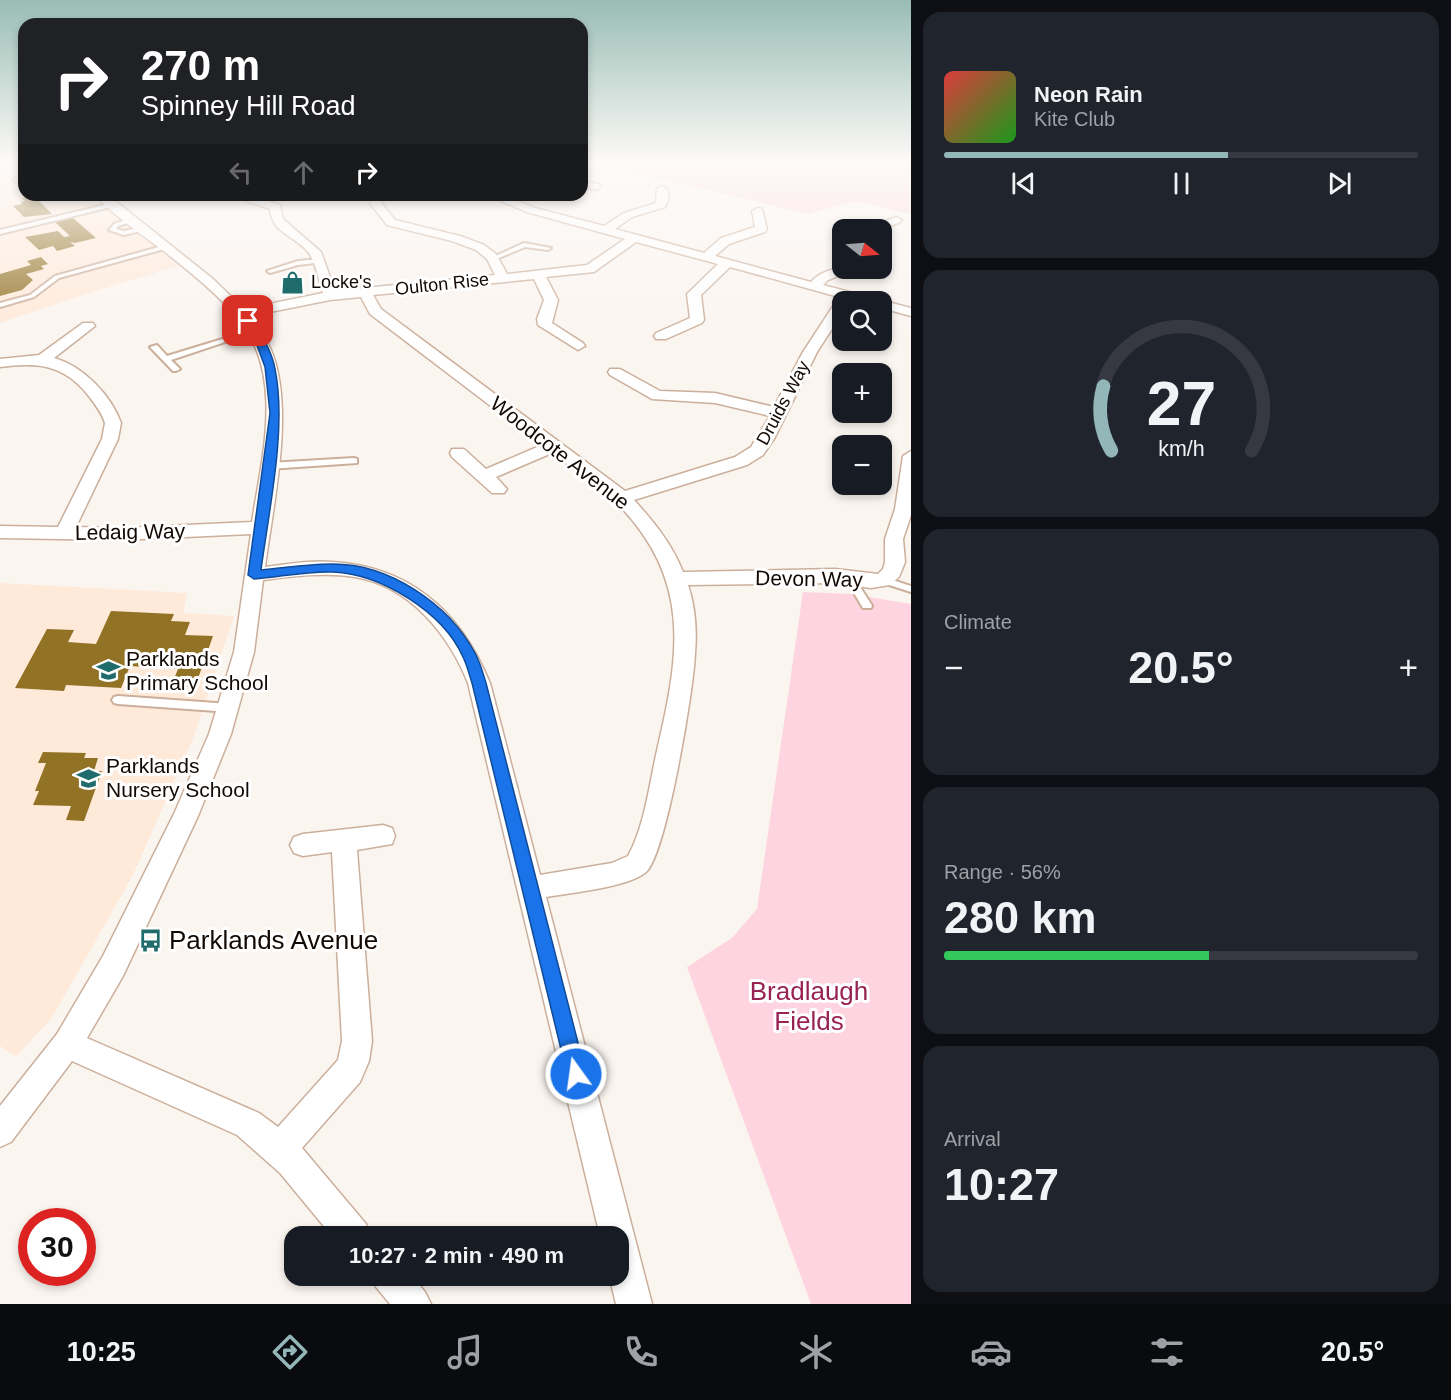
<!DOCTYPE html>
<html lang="en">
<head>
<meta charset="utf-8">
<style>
	:root { --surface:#171b24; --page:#20242c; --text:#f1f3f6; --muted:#9ea1a6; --line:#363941; --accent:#93b6b8 }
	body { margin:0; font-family:Arial,sans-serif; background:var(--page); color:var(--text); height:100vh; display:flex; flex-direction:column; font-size:22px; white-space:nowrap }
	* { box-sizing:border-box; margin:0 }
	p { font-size:20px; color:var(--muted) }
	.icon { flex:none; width:33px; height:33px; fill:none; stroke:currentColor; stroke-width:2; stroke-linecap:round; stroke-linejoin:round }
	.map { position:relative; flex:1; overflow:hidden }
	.sheet { display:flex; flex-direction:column; gap:12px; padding:12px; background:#0d0f14; width:540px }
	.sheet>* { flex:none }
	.banner { position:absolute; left:18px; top:18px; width:570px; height:183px; border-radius:18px; box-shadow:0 3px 9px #0003; background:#202124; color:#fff; overflow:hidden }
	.needle { width:39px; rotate:107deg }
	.controls { position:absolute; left:832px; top:219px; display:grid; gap:12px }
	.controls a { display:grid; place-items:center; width:60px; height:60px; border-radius:12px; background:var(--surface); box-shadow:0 3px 9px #0003; font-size:30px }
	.speed { position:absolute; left:18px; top:1208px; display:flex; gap:12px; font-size:30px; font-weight:700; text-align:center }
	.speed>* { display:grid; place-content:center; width:78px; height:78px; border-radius:50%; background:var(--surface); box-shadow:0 3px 9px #0003; line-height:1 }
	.speed .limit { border:9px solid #d22; background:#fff; color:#111 }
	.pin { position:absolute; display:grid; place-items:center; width:51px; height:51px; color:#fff; margin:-26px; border-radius:12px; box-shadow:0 3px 9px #0006 }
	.me { position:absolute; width:66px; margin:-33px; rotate:346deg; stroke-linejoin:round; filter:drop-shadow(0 0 4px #0008) }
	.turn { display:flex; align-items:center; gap:21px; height:126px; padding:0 24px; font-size:27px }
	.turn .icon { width:78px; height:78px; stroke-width:2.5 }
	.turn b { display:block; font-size:42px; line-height:51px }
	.lanes { display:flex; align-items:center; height:57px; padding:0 24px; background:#0003; justify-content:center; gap:30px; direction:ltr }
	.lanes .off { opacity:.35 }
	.big { font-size:45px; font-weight:800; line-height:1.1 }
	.sheet .widget { flex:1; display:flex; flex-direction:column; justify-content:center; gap:9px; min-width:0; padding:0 21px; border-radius:18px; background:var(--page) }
	.sheet .dial { align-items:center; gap:0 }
	.dial svg { height:156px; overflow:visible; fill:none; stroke:var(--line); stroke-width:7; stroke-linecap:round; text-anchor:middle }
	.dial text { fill:var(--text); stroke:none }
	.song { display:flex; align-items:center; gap:18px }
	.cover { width:72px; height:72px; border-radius:9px; background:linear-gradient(135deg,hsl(0 70% 55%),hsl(120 70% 35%)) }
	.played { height:6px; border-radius:3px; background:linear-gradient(90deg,var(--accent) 60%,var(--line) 60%) }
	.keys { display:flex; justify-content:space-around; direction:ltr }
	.heat { display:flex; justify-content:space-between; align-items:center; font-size:33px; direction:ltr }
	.charge { height:9px; border-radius:4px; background:linear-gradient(90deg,#34c759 56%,var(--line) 0) }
	.trip { position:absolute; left:284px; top:1226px; width:345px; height:60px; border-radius:18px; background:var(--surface); box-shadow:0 3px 9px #0003; font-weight:800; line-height:60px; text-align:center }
	.menu { display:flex; height:96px; justify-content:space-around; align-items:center; background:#090b0e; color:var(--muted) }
	.menu .icon { width:42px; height:42px }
	.menu .current { color:var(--accent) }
	.menu b { font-size:27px; color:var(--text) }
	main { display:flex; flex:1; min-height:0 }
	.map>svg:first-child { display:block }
</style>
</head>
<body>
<main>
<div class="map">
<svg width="911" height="1304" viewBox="0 0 911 1304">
	<rect width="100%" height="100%" fill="#fbf5f0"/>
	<!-- built -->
	<path fill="#ffe9d9" d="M 24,163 L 24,195 L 89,195 L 179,266 L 92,292 L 0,323 L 0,167 Z
		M 0,583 L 187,593 L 183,613 L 234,616 L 194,736 L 133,875 L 51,1019 L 16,1056 L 0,1046 Z"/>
	<!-- green -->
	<path fill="#fdd4df" d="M 630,162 L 911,162 L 911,214 L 856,201 L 808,214 L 632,172 L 639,164 Z
		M 803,592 L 851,594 L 911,604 L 911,1304 L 811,1304 L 687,967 L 732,938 L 757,909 Z"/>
	<!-- building -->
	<path fill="#927225" d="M 33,195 L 52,214 L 24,217 L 13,206 L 22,204 L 21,202 L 25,201 L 22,198 Z
		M 73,218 L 96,238 L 75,243 L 70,242 L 75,246 L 57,251 L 53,246 L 39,250 L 25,237 L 58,231 L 64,237 L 70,236 L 55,222 Z
		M 41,257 L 48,264 L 41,266 L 44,269 L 26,274 L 33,280 L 22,290 L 0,296 L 0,274 L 31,265 L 27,261 Z
		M 111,611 L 174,614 L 171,621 L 190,622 L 185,635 L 213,636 L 195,687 L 171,686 L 178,669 L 130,666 L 121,688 L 66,685 L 64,691 L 15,688 L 47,629 L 74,630 L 68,642 L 96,644 Z
		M 43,752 L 86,753 L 84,758 L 98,758 L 94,771 L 102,771 L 84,821 L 66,820 L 71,806 L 33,805 L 39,791 L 35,791 L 46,763 L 38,763 Z"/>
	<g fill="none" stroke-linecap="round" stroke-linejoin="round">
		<defs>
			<path id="lane" d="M 24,177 L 24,181 L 16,182 L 13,180 Z
				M 113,203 L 115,204 L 115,206 L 0,234 L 0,230 Z
				M 132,218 L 134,219 L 134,221 L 118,226 L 116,229 L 124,231 L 143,227 L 146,229 L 145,230 L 124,235 L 109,230 L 114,224 Z
				M 524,243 L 551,248 L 548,250 L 525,247 L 494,260 L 489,259 Z
				M 166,245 L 168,246 L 168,248 L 59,278 L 34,297 L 0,307 L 0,303 L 30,295 L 55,276 Z
				M 320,259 L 323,261 L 322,262 L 298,265 L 270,273 L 267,271 L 298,261 Z
				M 252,330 L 258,331 L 171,360 L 180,369 L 176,371 L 173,371 L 150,347 L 157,345 L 167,356 Z
				M 354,458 L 357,459 L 357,463 L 269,469 L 265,466 L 269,463 Z
				M 850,575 L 853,576 L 871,604 L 872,606 L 871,608 L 863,608 L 845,578 Z
				M 883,577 L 911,586 L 911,592 L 880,582 L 878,580 Z
				M 118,696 L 230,704 L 234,705 L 236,708 L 234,711 L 230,712 L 118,704 L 114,703 L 112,700 L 114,697 Z"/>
			<path id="street" d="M 582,180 L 600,185 L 601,187 L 596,190 L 582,186 Z
				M 662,186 L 667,189 L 669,198 L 665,207 L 632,217 L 615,229 L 704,253 L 721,238 L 755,227 L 752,211 L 758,208 L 762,209 L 767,229 L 765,232 L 729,244 L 715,256 L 811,282 C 825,267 841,268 858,268 L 828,280 L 823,285 L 911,308 L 911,316 L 882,308 L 882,302 L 843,302 L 843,312 L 817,352 L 774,439 L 763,455 L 747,465 L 634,500 C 654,522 672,544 683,572 L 835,569 L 878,574 L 883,569 L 885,562 L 885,539 L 895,509 L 903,456 L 911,451 L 911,515 L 903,539 L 905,562 L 899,577 L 890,585 L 871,588 L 835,583 L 688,585 C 695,606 697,631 695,653 C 694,688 667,849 647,871 C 632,887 568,893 546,897 L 652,1304 L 616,1304 L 609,1275 L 618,1275 L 618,1236 L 600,1236 L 468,683 C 449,635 410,586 355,577 C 325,572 294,576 263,580 L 254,652 L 231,734 L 198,816 L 123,976 L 87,1038 L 259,1113 L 278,1127 L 338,1060 L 342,1041 L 332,852 L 303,856 L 294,853 L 290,845 L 294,837 L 303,834 L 383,825 L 392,828 L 395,836 L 392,844 L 357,850 L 372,1041 L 369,1061 L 360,1082 L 302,1148 L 366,1224 L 371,1236 L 332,1236 L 280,1173 L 237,1135 L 72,1061 L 11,1142 L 0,1147 L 0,1106 L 57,1034 L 103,956 L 174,814 L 209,734 L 234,652 L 251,534 L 120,540 L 0,538 L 0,526 L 58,527 L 102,439 L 105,423 C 102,413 95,404 88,395 C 64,364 36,362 0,367 L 0,359 L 39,355 L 83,323 L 93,323 L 95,326 L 54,358 C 83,366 111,395 121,423 L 118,439 L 76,527 L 120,528 L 252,522 C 262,456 285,376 238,318 C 218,295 194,275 170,256 C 146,237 116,218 95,195 L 108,195 L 213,279 L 244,309 L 323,293 C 319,282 316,263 309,253 C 296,236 272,234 270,209 L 238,198 L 237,195 L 250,195 L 280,205 L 283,219 L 321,252 L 335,291 L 495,275 L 487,259 L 476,250 L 452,241 L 387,225 L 370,203 L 372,201 L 380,201 L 395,220 L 460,236 L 484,245 L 496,254 L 507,274 L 587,265 L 625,239 L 527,212 L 487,195 L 503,195 L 535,208 L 604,226 L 624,213 L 656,203 L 657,189 ZM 636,242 L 718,264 L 687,294 L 690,318 L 656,333 L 654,336 L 656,339 L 666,339 L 702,323 L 704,320 L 701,295 L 730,267 L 839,297 L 803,352 L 774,407 L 715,393 L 660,391 L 620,369 L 610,369 L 608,372 L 610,375 L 652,399 L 715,403 L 770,416 L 751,447 L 735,457 L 625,491 L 381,309 L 373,295 L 534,279 L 544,300 L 537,319 L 538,325 L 578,350 L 585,346 L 583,343 L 552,323 L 558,300 L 546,277 L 594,272 ZM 361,297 L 370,314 L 542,445 L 486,469 L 464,449 L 452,449 L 450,453 L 452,457 L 492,493 L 504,493 L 507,489 L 496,477 L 552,453 C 573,469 599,484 617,503 C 691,579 680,652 658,746 C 650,780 645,826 628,856 L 612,863 L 540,875 L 490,683 C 461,613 412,567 333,562 C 311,560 288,564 265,567 C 273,505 294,414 273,355 C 268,341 259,328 250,316 L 330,300 Z
				M 896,217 L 902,220 L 900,222 L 881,230 L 863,230 Z
				M 371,1275 L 411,1275 L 425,1292 L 431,1304 L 390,1304 L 376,1287 Z"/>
		</defs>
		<!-- lane casing -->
		<use href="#lane" stroke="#cbaf9b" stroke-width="4"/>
		<!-- street casing -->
		<use href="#street" stroke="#cbaf9b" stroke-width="3"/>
		<!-- lane -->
		<use href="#lane" fill="#fff" fill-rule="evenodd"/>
		<!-- street -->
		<use href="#street" fill="#fff" fill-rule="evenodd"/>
	</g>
	<!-- sky -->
	<linearGradient id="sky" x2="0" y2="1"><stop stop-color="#99bdb4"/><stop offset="0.47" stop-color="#fdfaf8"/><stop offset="1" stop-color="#fdfaf8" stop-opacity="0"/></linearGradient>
	<rect width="911" height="344" fill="url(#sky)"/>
	<!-- route -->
	<path fill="#1a73e8" stroke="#114b97" stroke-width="1.5" d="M 248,318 L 251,319 C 261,334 272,351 275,369 C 287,428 269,509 261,570 C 284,568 308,564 331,564 C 388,563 448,603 475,653 C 480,662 483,673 486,683 L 586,1074 L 583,1081 L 576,1083 L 569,1081 L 567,1074 L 472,683 C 469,674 467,665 463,657 C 443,612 381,574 333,572 C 307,571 280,577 254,579 L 248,575 L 270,413 L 265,367 L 255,340 L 244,321 Z"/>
	<!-- icons -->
	<defs>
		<symbol id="shop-bare" viewBox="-9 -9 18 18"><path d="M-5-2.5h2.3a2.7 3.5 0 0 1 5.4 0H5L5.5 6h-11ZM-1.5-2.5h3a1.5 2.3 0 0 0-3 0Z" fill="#206c6d" stroke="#fff" stroke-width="2.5" paint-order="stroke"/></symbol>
		<symbol id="school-bare" viewBox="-9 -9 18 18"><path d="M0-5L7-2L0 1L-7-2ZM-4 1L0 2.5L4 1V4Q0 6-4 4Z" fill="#206c6d" stroke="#fff" stroke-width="2.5" paint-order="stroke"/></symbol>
		<symbol id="bus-bare" viewBox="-9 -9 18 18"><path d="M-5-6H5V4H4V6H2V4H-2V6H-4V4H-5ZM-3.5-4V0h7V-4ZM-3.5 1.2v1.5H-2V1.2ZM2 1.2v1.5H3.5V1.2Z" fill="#206c6d" stroke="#fff" stroke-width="2.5" paint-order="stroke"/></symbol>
	</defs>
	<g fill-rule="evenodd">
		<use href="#shop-bare" x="276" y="266" width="33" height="33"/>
		<use href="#school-bare" x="92" y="654" width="33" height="33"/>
		<use href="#school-bare" x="72" y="762" width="33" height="33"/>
		<use href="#bus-bare" x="134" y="924" width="33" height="33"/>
	</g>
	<g text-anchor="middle" stroke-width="6" stroke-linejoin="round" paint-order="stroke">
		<!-- far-poi labels -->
		<g font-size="18" fill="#120904" stroke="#fff" text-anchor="start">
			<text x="311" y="288">Locke's</text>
		</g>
		<!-- far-street labels -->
		<g font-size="18" fill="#120904" stroke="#fff">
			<text transform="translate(442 284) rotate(-6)" y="6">Oulton Rise</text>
			<text transform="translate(783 403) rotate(-62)" y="6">Druids Way</text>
		</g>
		<!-- street labels -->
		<g font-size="21" fill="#120904" stroke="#fff">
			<text transform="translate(560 453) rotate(38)" y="7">Woodcote Avenue</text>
			<text transform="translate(130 532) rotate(-1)" y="7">Ledaig Way</text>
			<text transform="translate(809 579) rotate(1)" y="7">Devon Way</text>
		</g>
		<!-- poi labels -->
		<g font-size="21" fill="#120904" stroke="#fff" text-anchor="start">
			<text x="126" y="666">Parklands<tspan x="126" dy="24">Primary School</tspan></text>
			<text x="106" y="773">Parklands<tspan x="106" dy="24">Nursery School</tspan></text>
		</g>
		<!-- near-poi labels -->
		<g font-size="26" fill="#120904" stroke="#fff" text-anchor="start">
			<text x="169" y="949">Parklands Avenue</text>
		</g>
		<!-- near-park labels -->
		<g font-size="26" fill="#982353" stroke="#fff">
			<text x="809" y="1000">Bradlaugh<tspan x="809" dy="30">Fields</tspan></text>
		</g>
	</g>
</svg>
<div class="controls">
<a><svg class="needle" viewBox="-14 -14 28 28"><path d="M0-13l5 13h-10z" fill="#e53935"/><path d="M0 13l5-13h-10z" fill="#9ea1a6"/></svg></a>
<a><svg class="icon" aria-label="search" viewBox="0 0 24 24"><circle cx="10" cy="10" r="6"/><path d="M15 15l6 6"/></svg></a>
<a>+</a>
<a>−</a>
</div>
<div class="speed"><div class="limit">30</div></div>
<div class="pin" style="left:248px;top:321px;background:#d93025"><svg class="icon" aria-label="arrive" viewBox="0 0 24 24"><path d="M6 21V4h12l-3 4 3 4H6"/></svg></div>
<svg class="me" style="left:576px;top:1074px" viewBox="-20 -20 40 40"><circle r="17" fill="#1a73e8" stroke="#fff" stroke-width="3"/><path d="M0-11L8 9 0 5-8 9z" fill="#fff"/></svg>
<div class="trip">10:27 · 2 min · 490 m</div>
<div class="banner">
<div class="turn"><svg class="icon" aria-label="right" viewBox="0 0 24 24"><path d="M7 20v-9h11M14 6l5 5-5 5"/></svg><div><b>270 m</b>Spinney Hill Road</div></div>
<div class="lanes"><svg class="icon off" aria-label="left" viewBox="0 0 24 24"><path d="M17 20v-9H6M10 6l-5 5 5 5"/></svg><svg class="icon off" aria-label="ahead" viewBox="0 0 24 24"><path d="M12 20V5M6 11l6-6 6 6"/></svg><svg class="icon" aria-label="right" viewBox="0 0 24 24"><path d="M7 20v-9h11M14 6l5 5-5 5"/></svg></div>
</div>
</div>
<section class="sheet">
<div class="widget">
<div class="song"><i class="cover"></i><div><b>Neon Rain</b><p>Kite Club</p></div></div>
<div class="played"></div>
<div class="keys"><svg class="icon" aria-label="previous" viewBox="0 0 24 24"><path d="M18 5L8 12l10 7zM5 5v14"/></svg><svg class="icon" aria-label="pause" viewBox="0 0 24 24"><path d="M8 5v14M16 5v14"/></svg><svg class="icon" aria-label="next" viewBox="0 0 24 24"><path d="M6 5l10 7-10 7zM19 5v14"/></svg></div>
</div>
<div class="widget dial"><svg viewBox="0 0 100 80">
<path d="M14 69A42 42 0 1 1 86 69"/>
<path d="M14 69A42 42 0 0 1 10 36" stroke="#93b6b8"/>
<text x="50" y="56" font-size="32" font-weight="700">27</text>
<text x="50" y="72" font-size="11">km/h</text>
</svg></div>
<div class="widget"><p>Climate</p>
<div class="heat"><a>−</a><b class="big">20.5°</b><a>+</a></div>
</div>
<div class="widget"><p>Range · 56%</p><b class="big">280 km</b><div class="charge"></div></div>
<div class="widget"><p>Arrival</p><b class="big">10:27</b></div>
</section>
</main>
<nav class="menu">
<b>10:25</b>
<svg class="icon current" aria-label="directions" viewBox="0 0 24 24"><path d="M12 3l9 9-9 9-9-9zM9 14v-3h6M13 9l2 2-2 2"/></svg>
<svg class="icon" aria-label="music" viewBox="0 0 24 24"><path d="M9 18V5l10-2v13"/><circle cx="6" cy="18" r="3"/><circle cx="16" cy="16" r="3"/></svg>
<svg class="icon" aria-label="phone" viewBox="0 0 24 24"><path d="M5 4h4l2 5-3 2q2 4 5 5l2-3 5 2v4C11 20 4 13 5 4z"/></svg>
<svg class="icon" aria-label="climate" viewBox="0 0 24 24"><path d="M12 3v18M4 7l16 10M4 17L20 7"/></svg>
<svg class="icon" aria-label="car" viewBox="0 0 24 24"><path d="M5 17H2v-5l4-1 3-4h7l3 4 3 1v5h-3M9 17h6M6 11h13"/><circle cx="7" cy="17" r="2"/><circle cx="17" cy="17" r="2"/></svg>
<svg class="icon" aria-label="filters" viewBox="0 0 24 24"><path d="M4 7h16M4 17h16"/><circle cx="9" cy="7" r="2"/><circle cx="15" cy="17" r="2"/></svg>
<b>20.5°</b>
</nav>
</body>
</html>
